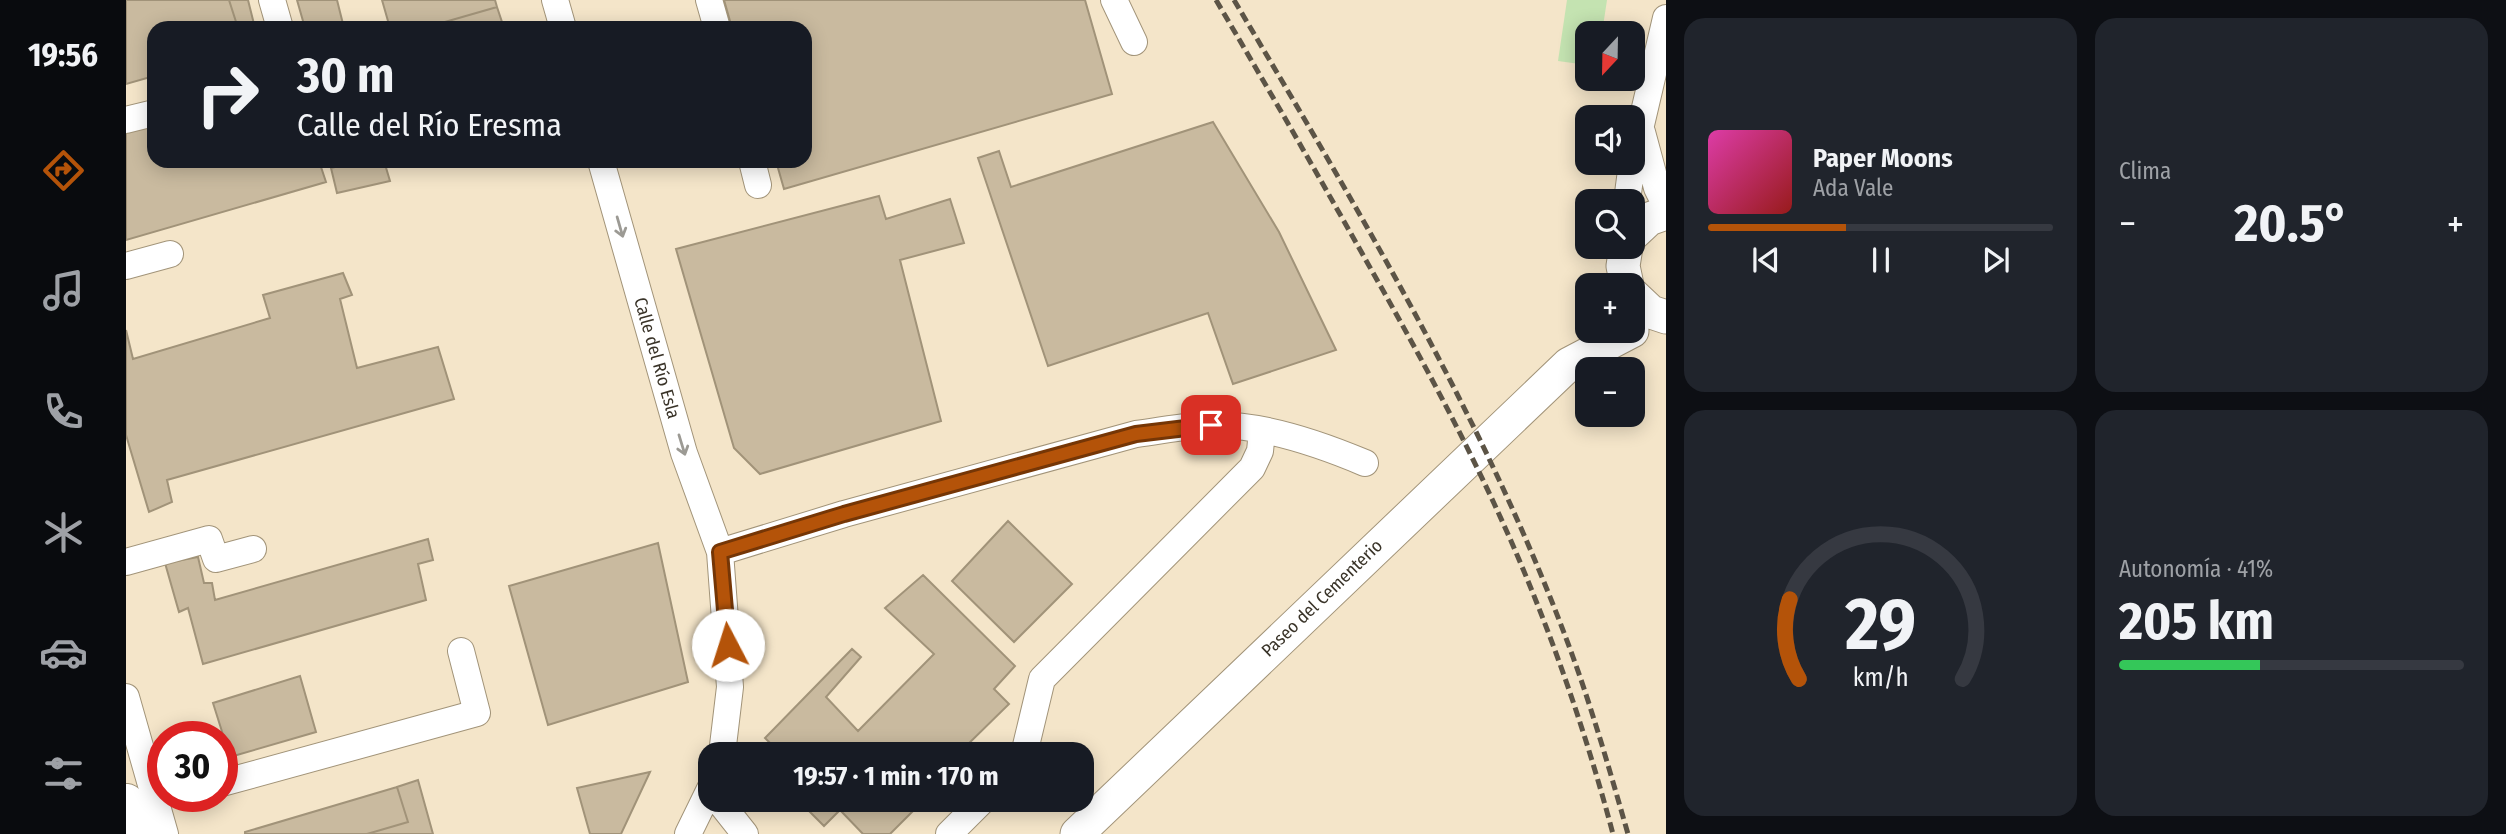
<!DOCTYPE html>
<html lang="es">
<head>
<meta charset="utf-8">
<style>
	:root { --surface:#171b24; --page:#20242c; --text:#f1f3f6; --muted:#9ea1a6; --line:#363941; --accent:#b45309 }
	body { margin:0; font-family:"Fira Sans Condensed",sans-serif; background:var(--page); color:var(--text); height:100vh; display:flex; flex-direction:column; font-size:26px; white-space:nowrap }
	* { box-sizing:border-box; margin:0 }
	p { font-size:23px; color:var(--muted) }
	.icon { flex:none; width:38px; height:38px; fill:none; stroke:currentColor; stroke-width:2; stroke-linecap:round; stroke-linejoin:round }
	.map { position:relative; flex:1; overflow:hidden }
	.panel { display:flex; flex-direction:column; gap:18px; padding:18px; background:#0d0f14; width:840px }
	.panel>* { flex:none }
	.banner { position:absolute; left:21px; top:21px; width:665px; height:147px; border-radius:21px; box-shadow:0 4px 18px #0003; background:#171b24; color:var(--text); overflow:hidden }
	.needle { width:46px; rotate:202deg }
	.controls { position:absolute; left:1449px; top:21px; display:grid; gap:14px }
	.controls a { display:grid; place-items:center; width:70px; height:70px; border-radius:14px; background:var(--surface); box-shadow:0 4px 18px #0003; font-size:35px }
	.speed { position:absolute; left:21px; top:721px; display:flex; gap:14px; font-size:35px; font-weight:700; text-align:center }
	.speed>* { display:grid; place-content:center; width:91px; height:91px; border-radius:50%; background:var(--surface); box-shadow:0 4px 18px #0003; line-height:1 }
	.speed .limit { border:10px solid #d22; background:#fff; color:#111 }
	.pin { position:absolute; display:grid; place-items:center; width:60px; height:60px; color:#fff; margin:-30px; border-radius:14px; box-shadow:0 4px 10px #0006 }
	.me { position:absolute; width:77px; margin:-38px; rotate:355deg; stroke-linejoin:round; filter:drop-shadow(0 0 5px #0008) }
	.turn { display:flex; align-items:center; gap:24px; height:147px; padding:0 35px; font-size:32px }
	.turn .icon { width:91px; height:91px; stroke-width:2.5 }
	.turn b { display:block; font-size:49px; line-height:60px }
	.big { font-size:52px; font-weight:700; line-height:1.1 }
	.panel .card { flex:1; display:flex; flex-direction:column; justify-content:center; gap:10px; min-width:0; padding:0 24px; border-radius:21px; background:var(--page) }
	.panel .dial { align-items:center; gap:0 }
	.dial svg { height:182px; overflow:visible; fill:none; stroke:var(--line); stroke-width:7; stroke-linecap:round; text-anchor:middle }
	.dial text { fill:var(--text); stroke:none }
	.song { display:flex; align-items:center; gap:21px }
	.cover { width:84px; height:84px; border-radius:10px; background:linear-gradient(135deg,hsl(320 70% 55%),hsl(0 70% 35%)) }
	.played { height:7px; border-radius:4px; background:linear-gradient(90deg,var(--accent) 40%,var(--line) 40%) }
	.keys { display:flex; justify-content:space-around; direction:ltr }
	.heat { display:flex; justify-content:space-between; align-items:center; font-size:38px; direction:ltr }
	.charge { height:10px; border-radius:5px; background:linear-gradient(90deg,#34c759 41%,var(--line) 0) }
	.panel .tiles { flex:1; display:grid; gap:18px; grid-template-columns:repeat(2,1fr) }
	.trip { position:absolute; left:572px; top:742px; width:396px; height:70px; border-radius:21px; background:var(--surface); box-shadow:0 4px 18px #0003; font-weight:700; line-height:70px; text-align:center }
	main { display:flex; flex:1; min-height:0 }
	.tabs { display:flex; flex-direction:column; width:126px; justify-content:space-around; align-items:center; background:#090b0e; color:var(--muted) }
	.tabs .icon { width:49px; height:49px }
	.tabs .active { color:var(--accent) }
	.tabs b { font-size:32px; color:var(--text) }
	.map>svg:first-child { display:block }
</style>
</head>
<body>
<main>
<nav class="tabs">
<b>19:56</b>
<svg class="icon active" aria-label="directions" viewBox="0 0 24 24"><path d="M12 3l9 9-9 9-9-9zM9 14v-3h6M13 9l2 2-2 2"/></svg>
<svg class="icon" aria-label="music" viewBox="0 0 24 24"><path d="M9 18V5l10-2v13"/><circle cx="6" cy="18" r="3"/><circle cx="16" cy="16" r="3"/></svg>
<svg class="icon" aria-label="phone" viewBox="0 0 24 24"><path d="M5 4h4l2 5-3 2q2 4 5 5l2-3 5 2v4C11 20 4 13 5 4z"/></svg>
<svg class="icon" aria-label="climate" viewBox="0 0 24 24"><path d="M12 3v18M4 7l16 10M4 17L20 7"/></svg>
<svg class="icon" aria-label="car" viewBox="0 0 24 24"><path d="M5 17H2v-5l4-1 3-4h7l3 4 3 1v5h-3M9 17h6M6 11h13"/><circle cx="7" cy="17" r="2"/><circle cx="17" cy="17" r="2"/></svg>
<svg class="icon" aria-label="filters" viewBox="0 0 24 24"><path d="M4 7h16M4 17h16"/><circle cx="9" cy="7" r="2"/><circle cx="15" cy="17" r="2"/></svg>
</nav>
<div class="map">
<svg width="1540" height="834" viewBox="0 0 1540 834">
	<rect width="100%" height="100%" fill="#f4e5c9"/>
	<!-- green -->
	<path fill="#c4e3b1" d="M 1441,0 L 1481,0 L 1476,33 L 1461,33 L 1461,65 L 1432,61 Z"/>
	<!-- building -->
	<path fill="#c9ba9f" stroke="#a19379" stroke-width="2" d="M 0,0 L 103,0 L 112,28 L 28,28 L 28,76 L 0,84 Z
		M 103,0 L 122,0 L 129,28 L 112,28 Z
		M 171,0 L 211,0 L 218,28 L 179,28 Z
		M 256,0 L 369,0 L 371,7 L 298,28 L 264,28 Z
		M 598,0 L 959,0 L 986,94 L 658,189 L 650,161 L 679,161 L 679,28 L 606,28 Z
		M 371,7 L 378,28 L 298,28 Z
		M 1087,122 L 1153,232 L 1210,350 L 1107,384 L 1082,313 L 922,366 L 852,158 L 873,151 L 885,187 Z
		M 28,123 L 28,161 L 193,161 L 200,182 L 0,240 L 0,131 Z
		M 233,161 L 258,161 L 264,181 L 211,193 L 205,168 Z
		M 753,196 L 760,219 L 824,199 L 838,243 L 774,260 L 815,421 L 634,474 L 608,448 L 550,249 Z
		M 217,273 L 226,295 L 214,299 L 231,368 L 312,347 L 328,399 L 41,480 L 46,502 L 23,512 L 0,435 L 0,330 L 7,359 L 144,318 L 137,295 Z
		M 882,521 L 946,584 L 888,642 L 826,581 Z
		M 302,539 L 307,560 L 292,564 L 300,600 L 77,664 L 62,608 L 53,612 L 39,563 L 72,557 L 78,583 L 86,583 L 89,600 Z
		M 532,543 L 562,682 L 422,725 L 383,586 Z
		M 797,575 L 889,666 L 868,689 L 883,704 L 832,754 L 655,754 L 639,738 L 726,649 L 735,657 L 700,697 L 732,731 L 808,654 L 759,608 Z
		M 174,676 L 190,732 L 104,757 L 87,703 Z
		M 524,772 L 495,834 L 464,834 L 451,788 Z
		M 292,780 L 307,834 L 241,834 L 282,822 L 271,787 Z
		M 271,787 L 282,822 L 241,834 L 119,834 L 119,832 Z
		M 672,800 L 798,800 L 764,834 L 737,834 L 714,810 L 698,826 Z"/>
	<g fill="none" stroke-linecap="round" stroke-linejoin="round">
		<defs>
			<path id="minor" d="M 146,0 L 154,28
				M 429,0 L 437,28
				M 583,0 L 591,28
				M 988,0 L 1008,42
				M 0,120 L 28,113
				M 1516,132 L 1531,188 L 1540,206
				M 1507,159 L 1540,18
				M 475,161 L 558,453 L 594,552 L 604,687 L 596,754
				M 626,161 L 632,185
				M 1501,201 L 1506,163
				M 0,266 L 44,254
				M 594,552 L 718,514 L 1010,434 C 1035,431 1060,425 1086,425 C 1135,424 1194,444 1239,463
				M 0,562 L 83,539 L 90,559 L 127,549
				M 0,697 L 39,834
				M 898,754 L 916,679 L 1126,468 L 1134,451 L 1136,431
				M 96,783 L 351,713 L 335,651
				M 592,800 L 619,834
				M 562,834 L 584,789
				M 823,834 L 857,800"/>
			<path id="major" d="M 1507,234 L 1523,219 L 1540,213
				M 1500,247 L 1497,266 L 1501,285
				M 1507,295 L 1525,312 L 1540,317
				M 951,834 L 1443,364 L 1506,331"/>
			<path id="highway" d="M 0,803 L 9,834"/>
		</defs>
		<!-- minor casing -->
		<use href="#minor" stroke="#a29479" stroke-width="28"/>
		<!-- major casing -->
		<use href="#major" stroke="#a29479" stroke-width="35"/>
		<!-- highway casing -->
		<use href="#highway" stroke="#a29479" stroke-width="40"/>
		<!-- minor -->
		<use href="#minor" stroke="#fff" stroke-width="26"/>
		<!-- major -->
		<use href="#major" stroke="#fff" stroke-width="33"/>
		<!-- highway -->
		<use href="#highway" stroke="#fff" stroke-width="38"/>
		<!-- rail -->
		<path stroke="#5c5446" stroke-width="5" stroke-dasharray="10 5" stroke-linecap="butt" d="M 1090,0 C 1143,90 1195,180 1246,271 C 1301,368 1354,466 1397,569 C 1433,655 1463,744 1487,834
			M 1108,0 C 1233,211 1363,426 1447,657 C 1468,715 1485,775 1502,834"/>
	</g>
	<!-- one-way arrows -->
	<defs><path id="oneway-shaft" d="M-6 0H5M1.5-3L5.5 0L1.5 3" fill="none" stroke-width="1.6" stroke-linecap="round" stroke-linejoin="round" transform="scale(1.75)"/></defs>
	<g stroke="#9c9a94">
		<use href="#oneway-shaft" transform="translate(494 227) rotate(74)"/>
		<use href="#oneway-shaft" transform="translate(556 445) rotate(73)"/>
	</g>
	<g fill="none" stroke-linecap="round" stroke-linejoin="round">
		<defs>
			<path id="route" d="M 602,645 L 594,552 L 718,514 L 1010,434 L 1085,425"/>
		</defs>
		<!-- route casing -->
		<use href="#route" stroke="#753606" stroke-width="18"/>
		<!-- route -->
		<use href="#route" stroke="#b45309" stroke-width="12"/>
	</g>
	<g text-anchor="middle" stroke-width="5" stroke-linejoin="round" paint-order="stroke">
		<!-- street labels -->
		<g font-size="18" fill="#3a3429" stroke="#fff">
			<text transform="translate(531 358) rotate(74)" y="6">Calle del Río Esla</text>
			<text transform="translate(1196 598) rotate(-44)" y="6">Paseo del Cementerio</text>
		</g>
	</g>
</svg>
<div class="controls">
<a><svg class="needle" viewBox="-14 -14 28 28"><path d="M0-13l5 13h-10z" fill="#e53935"/><path d="M0 13l5-13h-10z" fill="#9ea1a6"/></svg></a>
<a><svg class="icon" aria-label="sound" viewBox="0 0 24 24"><path d="M4 9h4l5-4v14l-5-4H4zM17 9q2 3 0 6"/></svg></a>
<a><svg class="icon" aria-label="search" viewBox="0 0 24 24"><circle cx="10" cy="10" r="6"/><path d="M15 15l6 6"/></svg></a>
<a>+</a>
<a>−</a>
</div>
<div class="speed"><div class="limit">30</div></div>
<div class="pin" style="left:1085px;top:425px;background:#d93025"><svg class="icon" aria-label="arrive" viewBox="0 0 24 24"><path d="M6 21V4h12l-3 4 3 4H6"/></svg></div>
<svg class="me" style="left:602px;top:645px" viewBox="-20 -20 40 40"><circle r="19" fill="#fff"/><path d="M0-13L10 11 0 6-10 11z" fill="#b45309"/></svg>
<div class="trip">19:57 · 1 min · 170 m</div>
<div class="banner">
<div class="turn"><svg class="icon" aria-label="right" viewBox="0 0 24 24"><path d="M7 20v-9h11M14 6l5 5-5 5"/></svg><div><b>30 m</b>Calle del Río Eresma</div></div>
</div>
</div>
<section class="panel">
<div class="tiles">
<div class="card">
<div class="song"><i class="cover"></i><div><b>Paper Moons</b><p>Ada Vale</p></div></div>
<div class="played"></div>
<div class="keys"><svg class="icon" aria-label="previous" viewBox="0 0 24 24"><path d="M18 5L8 12l10 7zM5 5v14"/></svg><svg class="icon" aria-label="pause" viewBox="0 0 24 24"><path d="M8 5v14M16 5v14"/></svg><svg class="icon" aria-label="next" viewBox="0 0 24 24"><path d="M6 5l10 7-10 7zM19 5v14"/></svg></div>
</div>
<div class="card"><p>Clima</p>
<div class="heat"><a>−</a><b class="big">20.5°</b><a>+</a></div>
</div>
<div class="card dial"><svg viewBox="0 0 100 80">
<path d="M14 69A42 42 0 1 1 86 69"/>
<path d="M14 69A42 42 0 0 1 10 34" stroke="#b45309"/>
<text x="50" y="56" font-size="32" font-weight="700">29</text>
<text x="50" y="72" font-size="11">km/h</text>
</svg></div>
<div class="card"><p>Autonomía · 41%</p><b class="big">205 km</b><div class="charge"></div></div>
</div>
</section>
</main>
</body>
</html>
